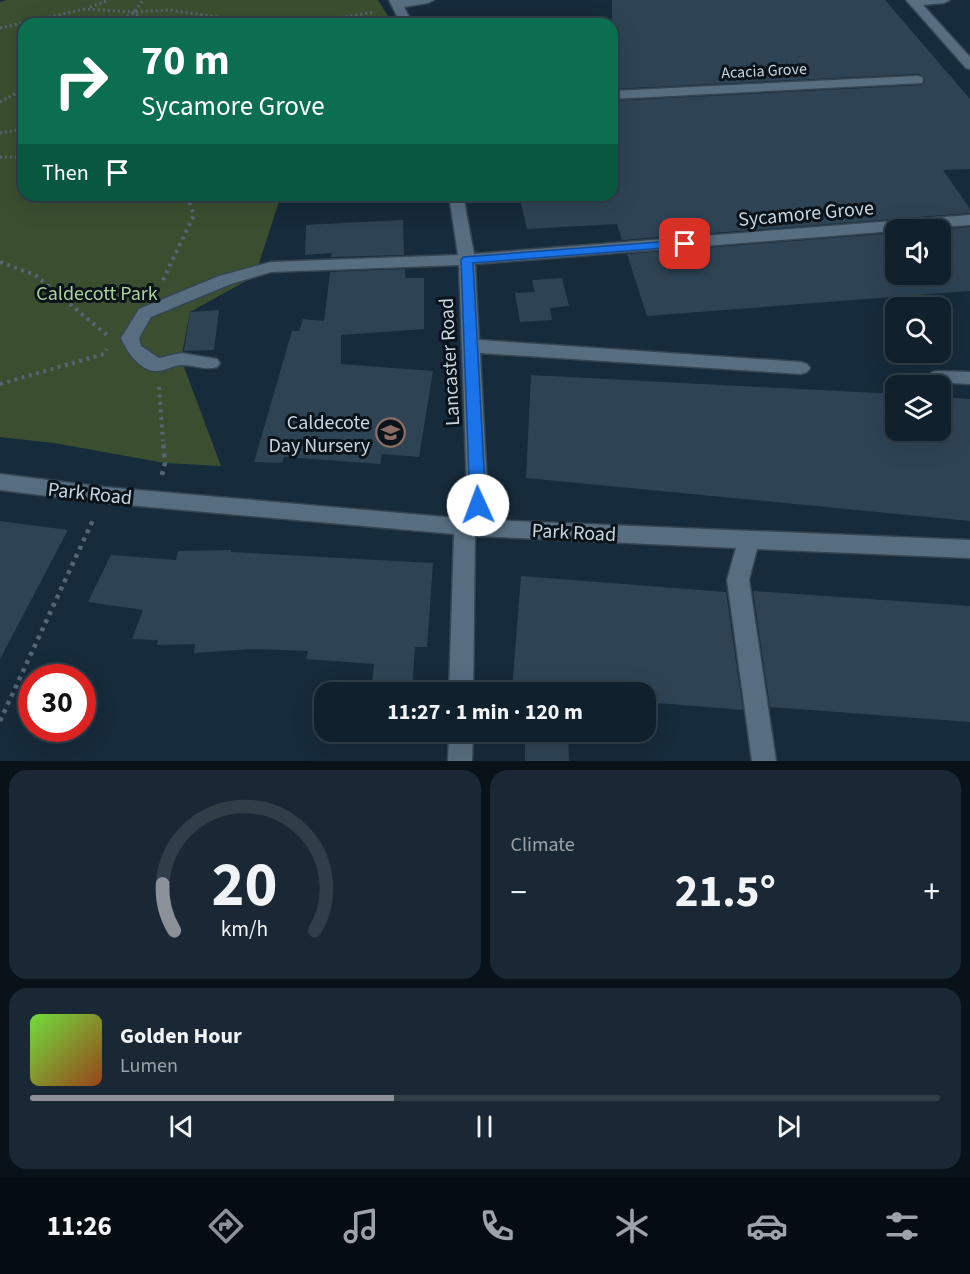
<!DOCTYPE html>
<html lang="en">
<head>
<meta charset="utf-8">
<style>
	:root { --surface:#10202c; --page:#192834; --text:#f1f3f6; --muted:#9ca3a9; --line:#303e48; --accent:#8c9099 }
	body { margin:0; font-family:"Source Sans 3",sans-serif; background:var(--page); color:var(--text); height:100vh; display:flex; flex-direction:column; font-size:22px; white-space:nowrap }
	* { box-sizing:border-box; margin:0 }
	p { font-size:20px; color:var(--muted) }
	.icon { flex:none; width:33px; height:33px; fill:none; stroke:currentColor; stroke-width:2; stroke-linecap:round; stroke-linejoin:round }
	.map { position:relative; height:761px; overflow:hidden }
	.details { display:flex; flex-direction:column; gap:9px; padding:9px; background:#091218; flex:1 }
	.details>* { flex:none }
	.hud { position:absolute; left:18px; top:18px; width:600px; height:183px; border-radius:18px; box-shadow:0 6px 24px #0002,0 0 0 2px var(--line); background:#0b6e4f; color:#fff; overflow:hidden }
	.tools { position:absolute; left:885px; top:219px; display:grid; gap:12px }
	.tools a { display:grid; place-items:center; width:66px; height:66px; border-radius:12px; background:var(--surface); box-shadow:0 6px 24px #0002,0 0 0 2px var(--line); font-size:30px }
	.speed { position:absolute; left:18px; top:664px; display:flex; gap:12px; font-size:30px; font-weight:700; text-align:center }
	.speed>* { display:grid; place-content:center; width:78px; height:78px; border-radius:50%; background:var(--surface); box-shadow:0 6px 24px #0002,0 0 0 2px var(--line); line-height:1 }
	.speed .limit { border:9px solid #d22; background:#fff; color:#111 }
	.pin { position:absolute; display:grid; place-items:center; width:51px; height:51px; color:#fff; margin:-26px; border-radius:12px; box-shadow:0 3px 9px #0006 }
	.me { position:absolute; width:66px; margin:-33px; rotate:358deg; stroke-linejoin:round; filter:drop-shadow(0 0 4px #0008) }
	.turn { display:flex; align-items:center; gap:21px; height:126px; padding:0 24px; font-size:27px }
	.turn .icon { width:78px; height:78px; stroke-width:2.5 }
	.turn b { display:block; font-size:42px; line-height:51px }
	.then { display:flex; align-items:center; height:57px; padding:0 24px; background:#0003; gap:12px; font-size:22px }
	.big { font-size:45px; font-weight:700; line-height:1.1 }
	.details .widget { flex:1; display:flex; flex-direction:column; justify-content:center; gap:9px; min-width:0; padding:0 21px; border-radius:18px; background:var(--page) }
	.details .dial { align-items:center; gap:0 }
	.dial svg { height:156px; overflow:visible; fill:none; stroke:var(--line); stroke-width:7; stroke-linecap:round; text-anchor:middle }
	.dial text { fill:var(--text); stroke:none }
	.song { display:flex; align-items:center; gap:18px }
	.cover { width:72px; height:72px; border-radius:9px; background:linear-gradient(135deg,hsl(100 70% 55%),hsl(20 70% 35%)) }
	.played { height:6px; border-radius:3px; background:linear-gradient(90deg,var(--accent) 40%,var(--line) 40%) }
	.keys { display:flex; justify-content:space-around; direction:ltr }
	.heat { display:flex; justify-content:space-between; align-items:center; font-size:33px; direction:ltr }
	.details .tiles { flex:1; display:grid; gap:9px; grid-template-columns:1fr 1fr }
	.widget:last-child { grid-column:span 2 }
	.trip { position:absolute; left:314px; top:682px; width:342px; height:60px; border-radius:18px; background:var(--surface); box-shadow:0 6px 24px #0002,0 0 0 2px var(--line); font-weight:700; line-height:60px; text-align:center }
	.menu { display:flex; height:96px; justify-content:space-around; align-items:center; background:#060d12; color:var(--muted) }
	.menu .icon { width:42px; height:42px }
	.menu .active { color:var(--accent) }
	.menu b { font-size:27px; color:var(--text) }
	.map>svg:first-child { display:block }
</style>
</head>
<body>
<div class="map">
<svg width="970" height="761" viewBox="0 0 970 761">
	<rect width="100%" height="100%" fill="#162b3b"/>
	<!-- green -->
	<path fill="#3b4f30" d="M 7,0 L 378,0 L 393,24 L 24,24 L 24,195 L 281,195 L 255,276 L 190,312 L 181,359 L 221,466 L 165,463 L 54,443 L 0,437 L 0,2 Z"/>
	<!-- building -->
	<path fill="#2e4455" d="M 612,0 L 885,0 L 970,99 L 970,169 L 943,170 L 970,209 L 970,213 L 622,240 L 617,224 L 527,229 L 519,195 L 612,195 L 612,101 L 922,85 L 925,81 L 922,75 L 917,74 L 612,89 Z
		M 403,220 L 404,255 L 331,257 L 332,253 L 305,255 L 306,225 Z
		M 970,227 L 970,291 L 647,316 L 627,254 L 896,233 L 896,274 L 940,274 L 940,230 Z
		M 405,269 L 405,278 L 424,278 L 424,329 L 341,335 L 341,364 L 433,371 L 419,457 L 382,454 L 380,464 L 284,457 L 282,463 L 254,462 L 292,331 L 299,331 L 303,319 L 324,321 L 330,272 Z
		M 562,278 L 569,306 L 550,308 L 552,320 L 520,322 L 515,293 L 535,292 L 532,280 Z
		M 219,310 L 214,350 L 184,351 L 190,312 Z
		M 531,375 L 896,394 L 896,430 L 940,430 L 940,397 L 970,399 L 970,521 L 526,478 Z
		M 0,521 L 68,530 L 0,659 Z
		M 231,550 L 231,552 L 433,563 L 427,647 L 415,647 L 412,693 L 371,693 L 374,664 L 306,659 L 308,651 L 253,649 L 194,653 L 195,644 L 157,645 L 158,640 L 132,639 L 143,610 L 88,602 L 111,555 L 176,560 L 178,551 Z
		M 521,576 L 726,592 L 743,710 L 645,702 L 645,693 L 522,693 L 512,691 Z
		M 753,591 L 970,606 L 970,722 L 770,707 Z
		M 523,732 L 568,732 L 569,761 L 525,761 L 525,737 L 523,737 Z"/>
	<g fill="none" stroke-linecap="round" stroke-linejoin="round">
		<defs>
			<path id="minor" d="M 389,0 L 434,0 L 428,3 L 404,7 L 413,24 L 401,24 Z
				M 906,0 L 950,0 L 944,3 L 923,5 L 970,57 L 970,69 L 966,68 Z
				M 917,76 L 922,77 L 923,80 L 922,83 L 612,99 L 612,91 Z
				M 449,195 L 463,195 L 474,254 L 970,215 L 970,225 L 475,264 L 479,340 L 801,362 L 807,364 L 810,368 L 807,372 L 801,374 L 480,353 L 489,520 L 970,540 L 970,558 L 757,549 L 749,580 L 776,761 L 752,761 L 727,580 L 736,548 L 475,536 L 473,693 L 449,693 L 454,534 L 104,503 L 0,490 L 0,474 L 104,487 L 468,519 L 459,265 L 271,272 L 231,284 L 151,317 L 139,338 L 141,346 L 159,358 L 181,353 L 217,359 L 220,363 L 217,367 C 205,371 193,364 180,365 C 172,366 165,371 157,371 C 141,372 126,351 121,338 L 139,309 L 219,276 L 271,262 L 458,255 Z
				M 938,371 L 970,372 L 970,384 L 932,382 L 929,377 L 932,372 Z
				M 449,732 L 473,732 L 472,761 L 448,761 Z"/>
		</defs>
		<!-- minor casing -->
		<use href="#minor" stroke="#354552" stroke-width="3"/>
		<!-- path-far2 -->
		<path stroke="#546674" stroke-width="3" stroke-dasharray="2 3" stroke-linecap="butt" d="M 90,7 L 109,0
			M 135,11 L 143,0
			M 114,24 L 135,12 L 169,10 L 266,24
			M 301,24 L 375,12
			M 0,28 L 85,9 L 135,12 L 145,24
			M 0,102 L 24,89
			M 0,133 L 24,129
			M 0,157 L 24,157"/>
		<!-- path-far1 -->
		<path stroke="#546674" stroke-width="4" stroke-dasharray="3 4.5" stroke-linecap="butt" d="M 0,262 L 35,275 L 107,335
			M 163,280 L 194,215 L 187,195
			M 0,384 L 104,354 L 107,349
			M 159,387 L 163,441"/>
		<!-- path -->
		<path stroke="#546674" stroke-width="4.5" stroke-dasharray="4 5" stroke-linecap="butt" d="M 162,475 L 165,463 L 163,440
			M 0,721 L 93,520"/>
		<!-- minor -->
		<use href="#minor" fill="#576e80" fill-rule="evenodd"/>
	</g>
	<!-- route -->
	<path fill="#1a73e8" stroke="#114b97" stroke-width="1.5" d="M 685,240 L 689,241 L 689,246 L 473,263 L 486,505 L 483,509 L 478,511 L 472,509 L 470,505 L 461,260 L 463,257 Z"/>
	<!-- icons -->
	<defs>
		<symbol id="school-ring" viewBox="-11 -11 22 22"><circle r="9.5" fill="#0a131a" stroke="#8d6e63" stroke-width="1.5"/><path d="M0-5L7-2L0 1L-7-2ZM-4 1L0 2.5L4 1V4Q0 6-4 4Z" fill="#8d6e63"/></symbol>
	</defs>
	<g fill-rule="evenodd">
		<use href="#school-ring" x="374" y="416" width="33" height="33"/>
	</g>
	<g text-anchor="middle" stroke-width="6" stroke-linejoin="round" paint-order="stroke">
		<!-- far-street labels -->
		<g font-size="16" fill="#c8d5df" stroke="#0a131a">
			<text transform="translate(764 70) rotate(-3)" y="6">Acacia Grove</text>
		</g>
		<!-- street labels -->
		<g font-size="20" fill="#c8d5df" stroke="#0a131a">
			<text transform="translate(806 213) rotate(-5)" y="7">Sycamore Grove</text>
			<text transform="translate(449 362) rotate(-93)" y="7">Lancaster Road</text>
			<text transform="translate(90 493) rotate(6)" y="7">Park Road</text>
			<text transform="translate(574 532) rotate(3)" y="7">Park Road</text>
		</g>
		<!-- park labels -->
		<g font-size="20" fill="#acd199" stroke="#0a131a">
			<text x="97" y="300">Caldecott Park</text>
		</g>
		<!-- poi labels -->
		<g font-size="20" fill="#c8d5df" stroke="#0a131a" text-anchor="end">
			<text x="370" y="429">Caldecote<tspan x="370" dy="23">Day Nursery</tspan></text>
		</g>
	</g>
</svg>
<div class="tools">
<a><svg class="icon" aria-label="sound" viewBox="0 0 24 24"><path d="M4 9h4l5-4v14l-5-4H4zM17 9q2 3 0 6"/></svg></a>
<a><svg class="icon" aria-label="search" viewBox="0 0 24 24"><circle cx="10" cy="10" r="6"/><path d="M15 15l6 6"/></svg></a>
<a><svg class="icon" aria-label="layers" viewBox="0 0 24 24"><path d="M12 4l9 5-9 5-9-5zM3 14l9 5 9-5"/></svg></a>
</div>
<div class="speed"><div class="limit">30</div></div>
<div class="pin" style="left:685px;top:244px;background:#d93025"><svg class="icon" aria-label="arrive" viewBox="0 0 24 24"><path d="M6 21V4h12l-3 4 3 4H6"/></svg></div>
<svg class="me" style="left:478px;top:505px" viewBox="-20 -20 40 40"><circle r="19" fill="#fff"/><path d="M0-13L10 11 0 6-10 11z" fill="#1a73e8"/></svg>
<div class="trip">11:27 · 1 min · 120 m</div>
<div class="hud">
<div class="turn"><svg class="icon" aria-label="right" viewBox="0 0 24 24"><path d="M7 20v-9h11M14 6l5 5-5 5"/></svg><div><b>70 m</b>Sycamore Grove</div></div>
<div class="then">Then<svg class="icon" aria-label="arrive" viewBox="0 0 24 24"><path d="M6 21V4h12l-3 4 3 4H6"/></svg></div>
</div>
</div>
<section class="details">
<div class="tiles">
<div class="widget dial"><svg viewBox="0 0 100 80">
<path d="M14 69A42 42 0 1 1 86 69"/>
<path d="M14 69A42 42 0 0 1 8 45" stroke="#8c9099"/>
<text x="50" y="56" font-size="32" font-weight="700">20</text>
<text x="50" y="72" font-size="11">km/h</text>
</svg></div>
<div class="widget"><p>Climate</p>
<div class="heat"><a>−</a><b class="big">21.5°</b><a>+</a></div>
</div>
<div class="widget">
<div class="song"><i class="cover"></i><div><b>Golden Hour</b><p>Lumen</p></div></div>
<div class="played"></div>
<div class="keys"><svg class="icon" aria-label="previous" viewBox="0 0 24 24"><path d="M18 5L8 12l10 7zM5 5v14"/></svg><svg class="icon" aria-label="pause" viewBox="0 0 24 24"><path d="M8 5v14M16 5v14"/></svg><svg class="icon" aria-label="next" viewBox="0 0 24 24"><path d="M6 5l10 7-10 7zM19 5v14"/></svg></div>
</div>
</div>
</section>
<nav class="menu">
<b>11:26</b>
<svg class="icon active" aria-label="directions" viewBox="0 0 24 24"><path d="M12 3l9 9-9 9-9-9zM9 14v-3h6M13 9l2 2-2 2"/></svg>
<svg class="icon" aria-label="music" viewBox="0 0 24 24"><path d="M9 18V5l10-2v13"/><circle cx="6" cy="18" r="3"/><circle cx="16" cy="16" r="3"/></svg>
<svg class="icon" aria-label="phone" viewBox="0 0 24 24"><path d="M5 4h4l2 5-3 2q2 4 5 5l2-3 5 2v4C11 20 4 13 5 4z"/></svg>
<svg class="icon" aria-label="climate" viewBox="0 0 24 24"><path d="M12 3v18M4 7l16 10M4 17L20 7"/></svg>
<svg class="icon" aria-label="car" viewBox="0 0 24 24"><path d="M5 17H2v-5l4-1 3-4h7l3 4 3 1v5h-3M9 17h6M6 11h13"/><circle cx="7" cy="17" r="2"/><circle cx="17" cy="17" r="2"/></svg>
<svg class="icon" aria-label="filters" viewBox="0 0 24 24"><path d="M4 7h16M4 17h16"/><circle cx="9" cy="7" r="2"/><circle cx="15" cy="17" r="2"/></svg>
</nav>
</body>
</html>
